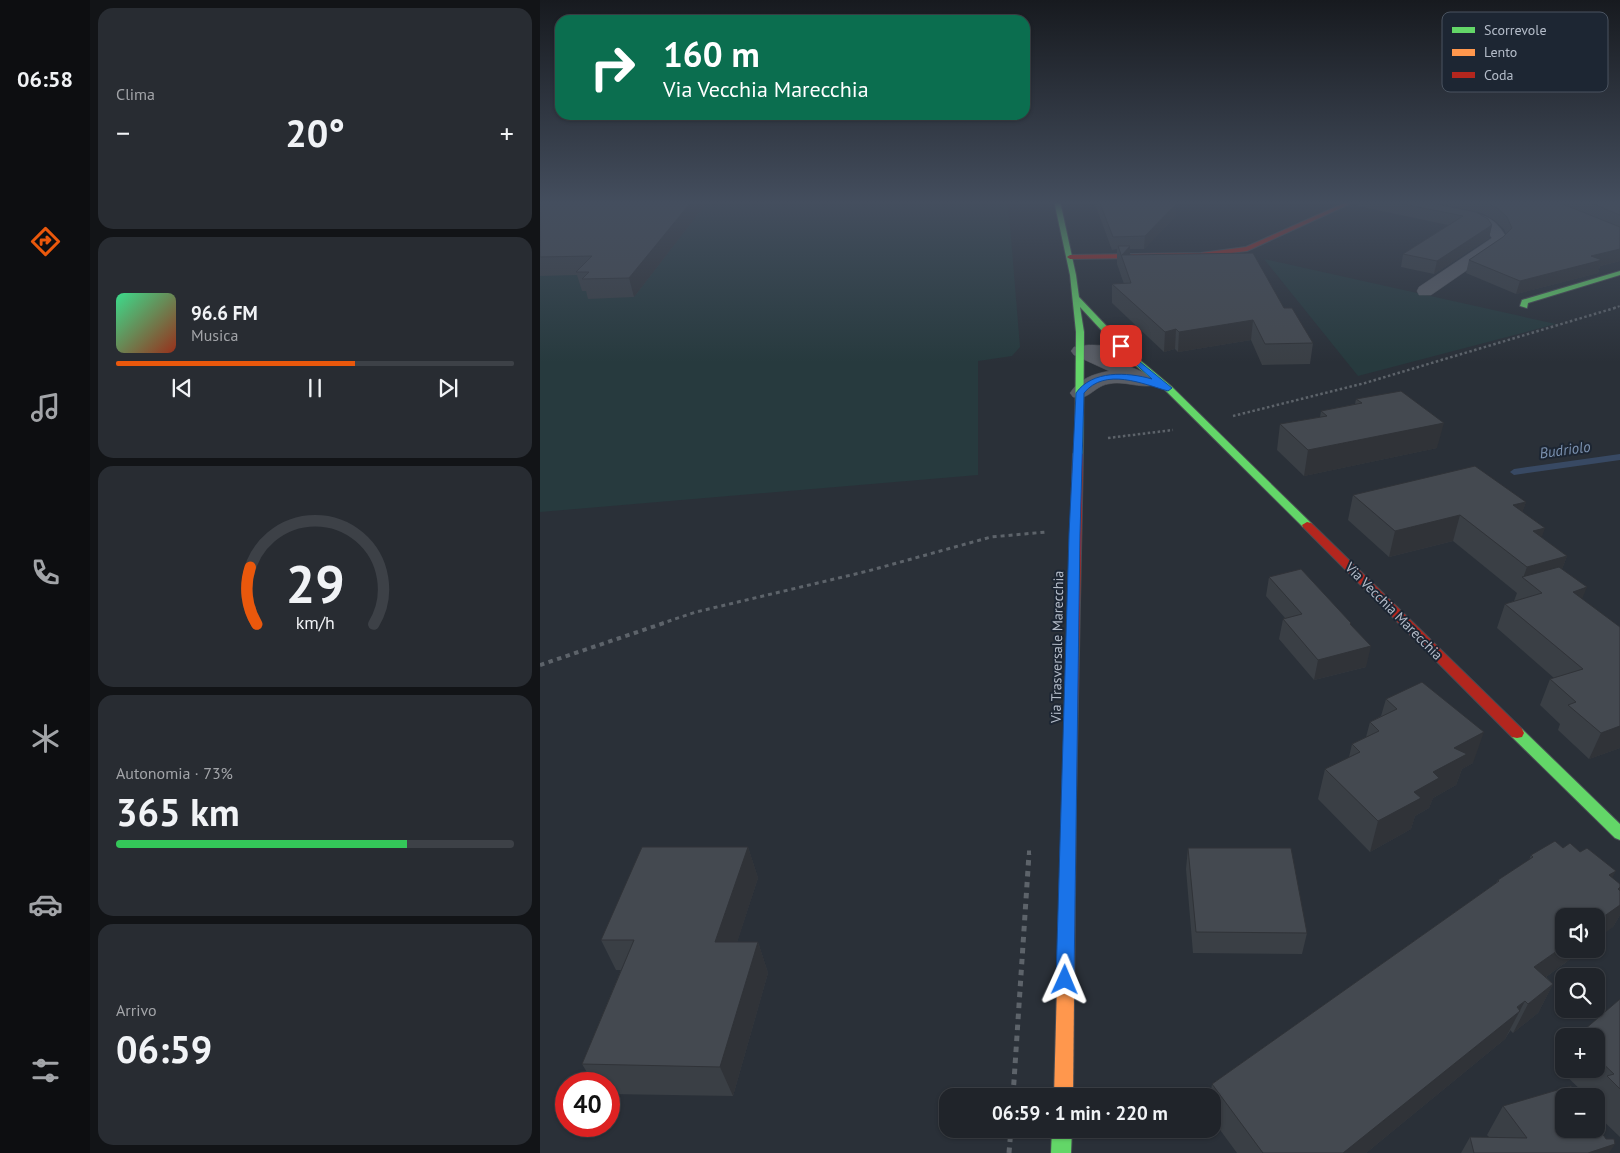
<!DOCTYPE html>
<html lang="it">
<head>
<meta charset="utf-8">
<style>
	:root { --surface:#20242a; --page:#282c32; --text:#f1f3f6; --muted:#a2a4a8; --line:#3d4147; --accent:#ea580c }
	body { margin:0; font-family:"PT Sans",sans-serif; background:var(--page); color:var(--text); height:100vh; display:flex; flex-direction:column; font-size:19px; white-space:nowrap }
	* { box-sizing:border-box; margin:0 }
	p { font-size:16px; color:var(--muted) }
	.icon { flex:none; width:28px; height:28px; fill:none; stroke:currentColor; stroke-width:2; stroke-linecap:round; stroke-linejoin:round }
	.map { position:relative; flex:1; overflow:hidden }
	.drawer { display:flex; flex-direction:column; gap:8px; padding:8px; background:#121417; width:450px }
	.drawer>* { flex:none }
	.banner { position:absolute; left:15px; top:15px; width:475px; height:105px; border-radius:15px; box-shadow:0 1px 4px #0004,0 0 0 1px var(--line); background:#0b6e4f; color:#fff; overflow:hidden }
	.buttons { position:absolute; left:1015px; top:908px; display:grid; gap:10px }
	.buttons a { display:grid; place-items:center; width:50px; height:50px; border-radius:10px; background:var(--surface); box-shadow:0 1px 4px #0004,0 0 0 1px var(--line); font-size:25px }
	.speed { position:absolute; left:15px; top:1072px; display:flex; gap:10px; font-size:25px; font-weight:700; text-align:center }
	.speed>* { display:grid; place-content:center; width:65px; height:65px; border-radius:50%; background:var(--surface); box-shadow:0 1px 4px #0004,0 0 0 1px var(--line); line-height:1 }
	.speed .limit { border:8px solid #d22; background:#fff; color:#111 }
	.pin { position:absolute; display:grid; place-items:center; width:42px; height:42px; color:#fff; margin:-21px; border-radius:10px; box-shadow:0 2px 8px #0006 }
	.me { position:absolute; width:55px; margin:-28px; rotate:1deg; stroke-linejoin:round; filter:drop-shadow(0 0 4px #0008) }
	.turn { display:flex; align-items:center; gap:18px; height:105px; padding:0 25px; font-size:22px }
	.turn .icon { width:65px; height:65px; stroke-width:2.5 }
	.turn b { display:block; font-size:35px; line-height:42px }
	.big { font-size:38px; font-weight:600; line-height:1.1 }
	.drawer .tile { flex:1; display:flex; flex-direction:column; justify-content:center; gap:8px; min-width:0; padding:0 18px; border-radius:15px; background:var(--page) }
	.drawer .dial { align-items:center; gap:0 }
	.dial svg { height:130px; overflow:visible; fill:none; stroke:var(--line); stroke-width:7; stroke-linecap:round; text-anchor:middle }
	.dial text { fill:var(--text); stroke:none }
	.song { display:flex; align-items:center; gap:15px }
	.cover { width:60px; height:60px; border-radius:8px; background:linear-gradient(135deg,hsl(150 70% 55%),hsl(10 70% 35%)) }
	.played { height:5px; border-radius:2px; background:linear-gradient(90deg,var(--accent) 60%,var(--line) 60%) }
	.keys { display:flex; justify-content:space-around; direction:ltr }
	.heat { display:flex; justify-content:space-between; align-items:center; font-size:28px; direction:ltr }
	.charge { height:8px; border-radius:4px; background:linear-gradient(90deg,#34c759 73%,var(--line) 0) }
	.trip { position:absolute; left:399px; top:1088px; width:282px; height:50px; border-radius:15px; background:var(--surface); box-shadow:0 1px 4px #0004,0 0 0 1px var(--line); font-weight:600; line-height:50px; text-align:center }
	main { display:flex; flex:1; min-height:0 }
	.dock { display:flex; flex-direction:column; width:90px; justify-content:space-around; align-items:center; background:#0d0e11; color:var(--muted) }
	.dock .icon { width:35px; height:35px }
	.dock .active { color:var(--accent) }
	.dock b { font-size:22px; color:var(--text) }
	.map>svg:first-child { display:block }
</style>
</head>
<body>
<main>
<nav class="dock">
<b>06:58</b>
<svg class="icon active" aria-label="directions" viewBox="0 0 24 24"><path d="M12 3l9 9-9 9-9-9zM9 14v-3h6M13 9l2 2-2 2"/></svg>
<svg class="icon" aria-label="music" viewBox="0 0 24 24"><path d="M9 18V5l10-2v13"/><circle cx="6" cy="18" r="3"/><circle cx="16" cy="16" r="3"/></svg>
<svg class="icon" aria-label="phone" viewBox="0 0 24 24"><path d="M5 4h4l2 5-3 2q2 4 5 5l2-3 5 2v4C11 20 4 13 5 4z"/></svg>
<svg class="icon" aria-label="climate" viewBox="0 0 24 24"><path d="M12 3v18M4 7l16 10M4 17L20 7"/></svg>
<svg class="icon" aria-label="car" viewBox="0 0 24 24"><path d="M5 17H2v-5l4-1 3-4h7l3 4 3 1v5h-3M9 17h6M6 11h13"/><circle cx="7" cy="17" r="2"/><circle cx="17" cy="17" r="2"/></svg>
<svg class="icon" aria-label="filters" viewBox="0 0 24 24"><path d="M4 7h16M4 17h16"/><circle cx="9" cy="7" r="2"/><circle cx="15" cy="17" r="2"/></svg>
</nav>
<section class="drawer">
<div class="tile"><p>Clima</p>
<div class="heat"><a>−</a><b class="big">20°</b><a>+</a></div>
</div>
<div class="tile">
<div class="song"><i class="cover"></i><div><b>96.6 FM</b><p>Musica</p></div></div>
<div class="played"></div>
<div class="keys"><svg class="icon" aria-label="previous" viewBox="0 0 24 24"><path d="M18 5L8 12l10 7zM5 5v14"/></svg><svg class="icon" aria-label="pause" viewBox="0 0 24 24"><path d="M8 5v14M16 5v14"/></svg><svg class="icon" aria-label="next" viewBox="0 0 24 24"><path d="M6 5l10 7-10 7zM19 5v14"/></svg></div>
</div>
<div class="tile dial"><svg viewBox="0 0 100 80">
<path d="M14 69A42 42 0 1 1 86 69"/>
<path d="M14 69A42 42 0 0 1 10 34" stroke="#ea580c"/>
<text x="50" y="56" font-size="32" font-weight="700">29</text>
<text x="50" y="72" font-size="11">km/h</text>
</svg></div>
<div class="tile"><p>Autonomia · 73%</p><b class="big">365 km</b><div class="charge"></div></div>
<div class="tile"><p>Arrivo</p><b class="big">06:59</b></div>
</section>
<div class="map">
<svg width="1080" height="1153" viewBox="0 0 1080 1153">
	<rect width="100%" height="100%" fill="#2a3038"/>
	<!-- green -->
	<path fill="#273a3e" d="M 123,201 L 468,201 L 480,347 L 472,356 L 438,361 L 438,475 L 0,512 L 0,211 Z
		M 724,259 L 1016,324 L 818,376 Z"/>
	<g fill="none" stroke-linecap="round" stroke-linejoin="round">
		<!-- stream -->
		<path fill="#384963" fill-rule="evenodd" d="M 1080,454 L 1080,460 L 974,475 L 970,472 L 974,469 Z"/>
		<defs>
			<path id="street" d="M 848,201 C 868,199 933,209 950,219 C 958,224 963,231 967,239 L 959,248 L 891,295 L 879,295 L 877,291 L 879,287 L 952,238 L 946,230 L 934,222 L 855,205 Z
				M 548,345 C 561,345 594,346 602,358 L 599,362 L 592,364 L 569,358 L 615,377 L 618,381 L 615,385 C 600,389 584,380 568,384 C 553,387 549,401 533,397 L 530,393 C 539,379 553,374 569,371 L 534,355 L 531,351 L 534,347 Z"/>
			<path id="fast" d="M 514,201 L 520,201 L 536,275 L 539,297 L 595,356 L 631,386 L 771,523 L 772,525 L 771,527 L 763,527 L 625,390 L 589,360 L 540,307 L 544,332 L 543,454 L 541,456 L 535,456 L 536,332 L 530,275 Z
				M 1080,271 L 1080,275 L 988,303 L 987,308 L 980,306 L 982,300 Z
				M 977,728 L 982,729 L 1080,824 L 1080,840 L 1075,838 L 972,737 L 970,733 L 972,729 Z
				M 512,1129 L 532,1129 L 531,1153 L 511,1153 Z"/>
			<path id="slow" d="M 529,796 L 534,798 L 536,802 L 533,1096 L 514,1096 L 522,802 L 524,798 Z"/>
			<path id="jam" d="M 809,201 L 816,201 L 707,251 L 661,257 L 530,259 L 527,257 L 530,255 L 661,253 L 706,247 Z
				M 538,451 L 543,454 L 536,802 L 534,806 L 529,808 L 524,806 L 522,802 L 533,454 Z
				M 767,522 L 771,523 L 982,729 L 984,733 L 982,737 L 977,738 L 972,737 L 763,527 L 762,525 Z"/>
		</defs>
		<!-- street casing -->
		<use href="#street" stroke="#484c53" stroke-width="1"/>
		<!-- fast casing -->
		<use href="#fast" stroke="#484c53" stroke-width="2"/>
		<!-- slow casing -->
		<use href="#slow" stroke="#484c53" stroke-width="2"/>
		<!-- jam casing -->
		<use href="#jam" stroke="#484c53" stroke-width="2"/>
		<!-- path-far4 -->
		<path stroke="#5d636a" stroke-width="2" stroke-dasharray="2 2" stroke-linecap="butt" d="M 1074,308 L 1080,306"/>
		<!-- path-far3 -->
		<path stroke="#5d636a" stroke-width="2.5" stroke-dasharray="2.5 2.5" stroke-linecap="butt" d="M 693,416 L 825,383 L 1078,307
			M 568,438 L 633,430"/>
		<!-- path-far2 -->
		<path stroke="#5d636a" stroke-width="3" stroke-dasharray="4 4" stroke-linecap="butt" d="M 120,624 L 156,612 L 328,571 L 451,537 L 506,532"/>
		<!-- path-far1 -->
		<path stroke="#5d636a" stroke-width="4" stroke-dasharray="4.5 4.5" stroke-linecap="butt" d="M 0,665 L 124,623
			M 489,855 L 489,850"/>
		<!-- path -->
		<path stroke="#5d636a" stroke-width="5" stroke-dasharray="5.5 5.5" stroke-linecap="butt" d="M 473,1096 L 489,854
			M 469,1153 L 471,1129"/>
		<!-- street -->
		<use href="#street" fill="#5a5e66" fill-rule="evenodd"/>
		<!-- fast -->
		<use href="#fast" fill="#63d668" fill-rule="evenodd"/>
		<!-- slow -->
		<use href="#slow" fill="#ff974d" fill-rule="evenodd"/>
		<!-- jam -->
		<use href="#jam" fill="#b3261e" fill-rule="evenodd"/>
	</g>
	<!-- wall -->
	<path fill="#3a3f45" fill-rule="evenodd" d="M 0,201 L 168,201 L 94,297 L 48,299 L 46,291 L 42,291 L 37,275 L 0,276 Z
		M 554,201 L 634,201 L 636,216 L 604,249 L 590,249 L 590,254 L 744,308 L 773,343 L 770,364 L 722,365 L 711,340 L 638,352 L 635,349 L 624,352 L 572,303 L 572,284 L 584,284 L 577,264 L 577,249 L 572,250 Z
		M 819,201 L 1080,201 L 1080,261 L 1060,266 L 1058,273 L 976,294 L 926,273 L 929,260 L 963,237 L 966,234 L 964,229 L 954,220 L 942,213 L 936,212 L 952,225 L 949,238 L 894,274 L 861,267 L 863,254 L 908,225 L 818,206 ZM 897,204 L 916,207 L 935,212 Z
		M 816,399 L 897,448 L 764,476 L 737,450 L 740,424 L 780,417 L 781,411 L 815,404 Z
		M 813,495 L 986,502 L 982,512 L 1002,538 L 1027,556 L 1022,569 L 1042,599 L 1080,748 L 1049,759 L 1018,730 L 1020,724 L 1000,705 L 1010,679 L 1014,678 L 957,628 L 965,604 L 974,601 L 977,593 L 913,541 L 849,557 L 808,520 Z
		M 729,577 L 811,623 L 811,625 L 826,667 L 774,680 L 739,639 L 743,619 L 745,618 L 726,596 Z
		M 846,699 L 933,763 L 922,769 L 916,785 L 893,798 L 889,808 L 875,816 L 871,829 L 830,852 L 778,799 L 785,769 L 809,757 L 812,744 L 826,737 L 830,722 L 841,716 Z
		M 208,847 L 218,878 L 197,942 L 218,942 L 228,973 L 193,1096 L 69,1094 L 69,1084 L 54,1084 L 42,1064 L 81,970 L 76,970 L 61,940 Z
		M 648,848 L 767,933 L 762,954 L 653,953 L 646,869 Z
		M 1023,848 L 1072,878 L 1080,884 L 1080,915 L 1073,927 L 1024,949 L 1044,949 L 1006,977 L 1013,984 L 998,1013 L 973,1033 L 970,1030 L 970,1031 L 965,1039 L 826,1153 L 697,1153 L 672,1119 L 672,1096 L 670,1096 L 672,1084 L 956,883 L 958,880 L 989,860 L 991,855 Z
		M 1080,999 L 1080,1137 L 1056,1114 L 1056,1096 L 1047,1096 L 1018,1068 L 1024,1057 L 1024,1069 L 1056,1069 L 1056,1036 Z
		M 963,1106 L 1066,1139 L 1048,1153 L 921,1153 L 930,1137 L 949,1137 L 947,1135 Z"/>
	<!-- shaded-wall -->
	<path fill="#303338" d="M 152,201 L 168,201 L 94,297 L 89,278 Z
		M 636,204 L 636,216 L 604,249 L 605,236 Z
		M 952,225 L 949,238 L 894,274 L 897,261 Z
		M 590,246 L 590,264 L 582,255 Z
		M 1080,249 L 1080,261 L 1060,266 L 1058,273 L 976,294 L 980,281 L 1051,256 Z
		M 713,320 L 711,340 L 638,352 L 639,332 Z
		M 636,329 L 635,349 L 624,352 L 625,332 Z
		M 904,423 L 897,448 L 764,476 L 768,450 Z
		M 986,502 L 977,527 L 973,505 Z
		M 920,515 L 913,541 L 849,557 L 855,531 Z
		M 1005,528 L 996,554 L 993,531 Z
		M 1027,556 L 1017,582 L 983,578 L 987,567 Z
		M 1047,587 L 1037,612 L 1033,592 Z
		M 831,646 L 826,667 L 774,680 L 778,660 Z
		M 1080,726 L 1080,748 L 1049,759 L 1061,733 Z
		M 944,732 L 933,763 L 922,769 L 916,785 L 893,798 L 889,808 L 875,816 L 871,829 L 830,852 L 838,821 L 893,772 L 914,748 Z
		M 208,847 L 218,878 L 187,973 L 175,942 Z
		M 1076,871 L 1060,901 L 1069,875 Z
		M 1080,887 L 1080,915 L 1073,927 L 1056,940 L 1056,922 L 1078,889 Z
		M 218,942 L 228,973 L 193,1096 L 180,1067 Z
		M 1024,946 L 1024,949 L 1044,949 L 980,996 L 994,967 Z
		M 1013,984 L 998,1013 L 973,1033 L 988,1004 Z
		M 985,1001 L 965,1039 L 826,1153 L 803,1153 Z
		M 1075,1144 L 1069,1153 L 1048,1153 Z"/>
	<!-- building -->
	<path fill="#444950" stroke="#303338" d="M 0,201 L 152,201 L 89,278 L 42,279 L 49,272 L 36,272 L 52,256 L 0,257 Z
		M 559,201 L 634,201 L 636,204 L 605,236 L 573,237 Z
		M 848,201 L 882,201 L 936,212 L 948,219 L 952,225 L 897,261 L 863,254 L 923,216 Z
		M 940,201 L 1015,201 L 1080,227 L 1080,249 L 1051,256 L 1062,260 L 980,281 L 929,260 L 963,237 L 972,228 L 967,217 L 957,208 L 945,202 Z
		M 1046,201 L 1080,201 L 1080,215 Z
		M 578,246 L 590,246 L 582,255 L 713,253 L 744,308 L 752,308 L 773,343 L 725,344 L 713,320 L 639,332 L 636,329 L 625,332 L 572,284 L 591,283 Z
		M 861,391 L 904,423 L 768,450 L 740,424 L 787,416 L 781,411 L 822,403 L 816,399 Z
		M 935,466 L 986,502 L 973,505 L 1005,528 L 993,531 L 1027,556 L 987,567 L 920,515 L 855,531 L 813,495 Z
		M 1019,567 L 1047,587 L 1033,592 L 1080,627 L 1080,726 L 1061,733 L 1028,705 L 1036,702 L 1010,679 L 1043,669 L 965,604 L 1002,593 L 982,577 Z
		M 761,569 L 811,623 L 810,624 L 831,646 L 778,660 L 743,619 L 762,614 L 729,577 Z
		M 882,682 L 944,732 L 914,748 L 927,754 L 893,772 L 899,778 L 874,792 L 881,798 L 838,821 L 785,769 L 820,752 L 812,744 L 839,731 L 830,722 L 857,709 L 846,699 Z
		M 1015,841 L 1023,848 L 1030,843 L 1040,852 L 1047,848 L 1076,871 L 1069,875 L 1080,884 L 1080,887 L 1078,889 L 1080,891 L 1080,905 L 1056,922 L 1056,916 L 1024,916 L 1024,946 L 994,967 L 1013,984 L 988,1004 L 985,1001 L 977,1007 L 980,1011 L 803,1153 L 723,1153 L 672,1084 L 959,881 L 958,880 L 993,857 L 991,855 Z
		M 102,847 L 208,847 L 175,942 L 218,942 L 180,1067 L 42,1064 L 94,940 L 61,940 Z
		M 648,848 L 751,848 L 767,933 L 656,932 Z
		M 1080,999 L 1080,1089 L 1067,1076 L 1074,1074 L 1056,1057 L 1056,1036 L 1037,1036 Z
		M 1031,1086 L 1038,1096 L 1024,1096 L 1024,1129 L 1056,1129 L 1056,1124 L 1066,1139 L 1074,1139 L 1075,1144 L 1048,1153 L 934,1153 L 930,1137 L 987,1138 L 963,1106 Z"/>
	<!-- sky -->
	<linearGradient id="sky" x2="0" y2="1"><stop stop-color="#171a1f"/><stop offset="0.56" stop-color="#444e5e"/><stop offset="1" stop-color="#444e5e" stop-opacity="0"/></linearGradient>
	<rect width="1080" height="362" fill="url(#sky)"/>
	<!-- route -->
	<path fill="#1a73e8" stroke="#114b97" d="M 578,345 L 584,345 L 594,357 L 632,388 L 628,391 C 603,384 565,367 544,393 L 540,534 L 534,980 L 531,986 L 525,988 L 519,986 L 516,980 L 529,534 L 536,393 C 552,370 587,372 612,379 L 578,348 Z"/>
	<g text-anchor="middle" stroke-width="4" stroke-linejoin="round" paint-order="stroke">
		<!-- street labels -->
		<g font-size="14" fill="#b4bcc9" stroke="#1d2633">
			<text transform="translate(854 611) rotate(45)" y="5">Via Vecchia Marecchia</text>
			<text transform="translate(517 647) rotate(-89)" y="5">Via Trasversale Marecchia</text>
		</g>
		<!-- water labels -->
		<g font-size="15" font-style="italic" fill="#7c92b1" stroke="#1d2633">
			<text transform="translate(1025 450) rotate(-8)" y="5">Budriolo</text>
		</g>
	</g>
	<!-- legend -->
	<rect x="902" y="12" width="166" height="80" rx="8" fill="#1d2633" stroke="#4a5360" stroke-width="1"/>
	<rect x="912" y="27" width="23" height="6" fill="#63d668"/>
	<rect x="912" y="49" width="23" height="7" fill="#ff974d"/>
	<rect x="912" y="72" width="23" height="6" fill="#b3261e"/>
	<g font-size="14" fill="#b4bcc9">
		<text x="944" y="35">Scorrevole</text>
		<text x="944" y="57">Lento</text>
		<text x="944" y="80">Coda</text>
	</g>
</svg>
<div class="buttons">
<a><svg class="icon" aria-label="sound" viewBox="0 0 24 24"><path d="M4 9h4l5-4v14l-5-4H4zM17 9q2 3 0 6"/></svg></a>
<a><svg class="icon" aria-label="search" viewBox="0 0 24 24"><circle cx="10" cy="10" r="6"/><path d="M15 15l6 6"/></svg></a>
<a>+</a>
<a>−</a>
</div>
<div class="speed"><div class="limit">40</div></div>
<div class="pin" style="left:581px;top:346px;background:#d93025"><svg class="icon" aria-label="arrive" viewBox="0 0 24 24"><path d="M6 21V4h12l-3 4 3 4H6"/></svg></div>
<svg class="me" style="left:525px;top:980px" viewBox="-20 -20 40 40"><path d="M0-17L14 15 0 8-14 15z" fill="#1a73e8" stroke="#fff" stroke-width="4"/></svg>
<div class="trip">06:59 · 1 min · 220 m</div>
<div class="banner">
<div class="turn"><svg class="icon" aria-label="right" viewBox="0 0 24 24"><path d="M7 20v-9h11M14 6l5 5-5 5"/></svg><div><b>160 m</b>Via Vecchia Marecchia</div></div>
</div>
</div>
</main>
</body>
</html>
